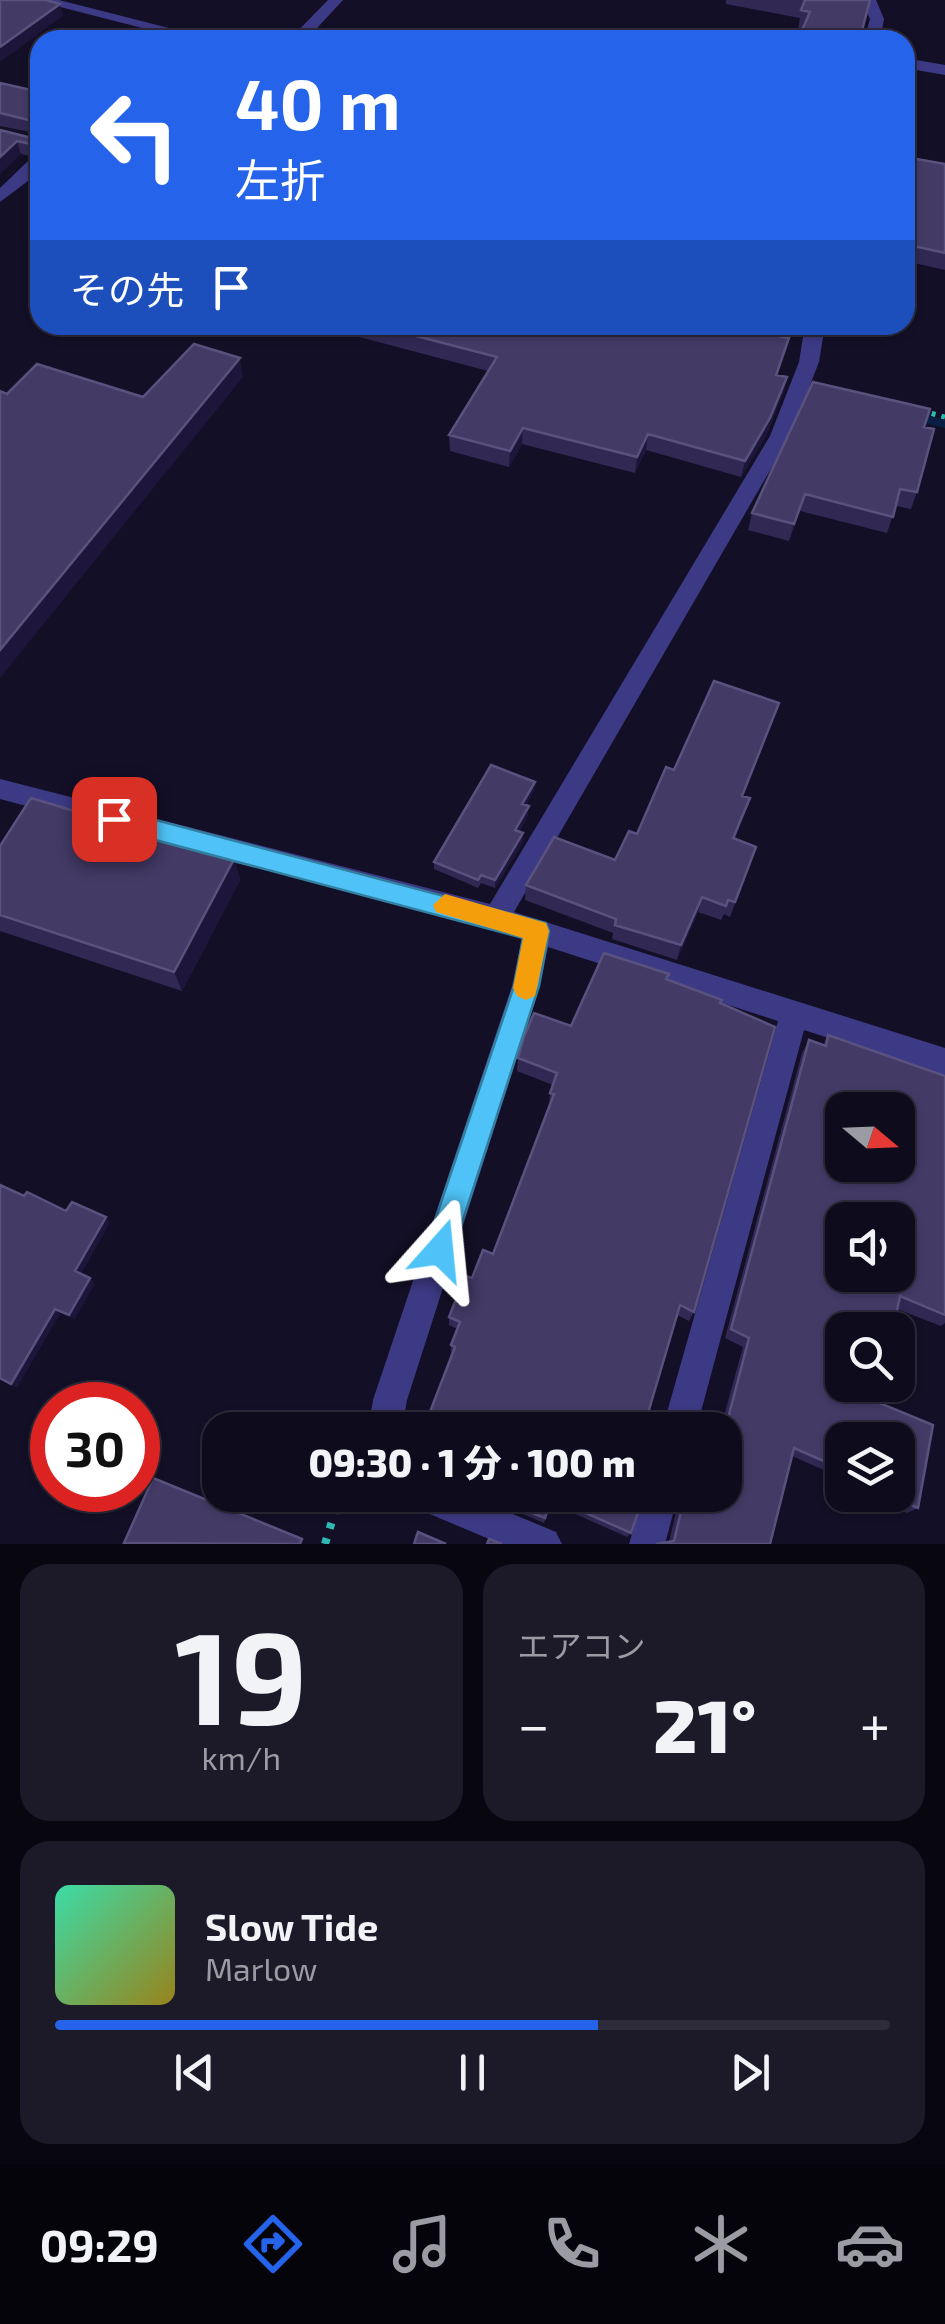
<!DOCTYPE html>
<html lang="ja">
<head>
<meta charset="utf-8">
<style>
	:root { --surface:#0e0b1c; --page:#1c1929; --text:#f1f3f6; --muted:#9b9ba3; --line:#2e2b3b; --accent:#2563eb }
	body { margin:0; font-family:"Exo 2","Noto Sans JP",sans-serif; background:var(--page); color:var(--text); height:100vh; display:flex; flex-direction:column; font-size:38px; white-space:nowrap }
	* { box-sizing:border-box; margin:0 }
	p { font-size:32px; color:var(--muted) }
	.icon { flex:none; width:55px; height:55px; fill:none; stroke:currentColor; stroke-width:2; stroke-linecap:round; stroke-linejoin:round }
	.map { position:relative; height:1544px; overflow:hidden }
	.drawer { display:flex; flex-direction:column; gap:20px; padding:20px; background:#08060f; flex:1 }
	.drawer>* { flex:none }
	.banner { position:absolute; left:30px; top:30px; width:885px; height:305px; border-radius:30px; box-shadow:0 2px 8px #0004,0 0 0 2px var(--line); background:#2563eb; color:#fff; overflow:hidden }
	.needle { width:65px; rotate:109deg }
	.tools { position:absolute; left:825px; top:1092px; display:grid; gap:20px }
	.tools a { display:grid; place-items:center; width:90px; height:90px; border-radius:20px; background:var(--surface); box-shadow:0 2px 8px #0004,0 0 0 2px var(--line); font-size:50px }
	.speed { position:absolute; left:30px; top:1382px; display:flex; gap:20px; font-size:50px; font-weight:700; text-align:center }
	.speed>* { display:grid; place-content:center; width:130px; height:130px; border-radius:50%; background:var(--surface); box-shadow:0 2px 8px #0004,0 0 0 2px var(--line); line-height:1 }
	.speed .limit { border:15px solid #d22; background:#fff; color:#111 }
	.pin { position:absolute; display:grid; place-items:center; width:85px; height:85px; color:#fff; margin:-42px; border-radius:20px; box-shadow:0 5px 15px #0006 }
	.me { position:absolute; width:110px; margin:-55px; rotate:18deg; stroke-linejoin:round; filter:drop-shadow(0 0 8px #0008) }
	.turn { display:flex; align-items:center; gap:35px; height:210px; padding:0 40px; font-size:45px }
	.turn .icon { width:130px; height:130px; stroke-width:2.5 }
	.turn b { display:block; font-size:70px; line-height:85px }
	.then { display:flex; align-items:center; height:95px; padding:0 40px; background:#0003; gap:20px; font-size:38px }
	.big { font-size:75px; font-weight:800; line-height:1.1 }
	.drawer .widget { flex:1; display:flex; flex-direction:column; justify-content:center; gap:15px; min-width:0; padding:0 35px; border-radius:30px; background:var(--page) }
	.drawer .dial { align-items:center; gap:0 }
	.dial b { font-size:130px; line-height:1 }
	.song { display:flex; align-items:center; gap:30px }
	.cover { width:120px; height:120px; border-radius:15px; background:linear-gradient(135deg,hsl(160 70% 55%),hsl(50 70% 35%)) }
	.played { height:10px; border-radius:5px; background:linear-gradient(90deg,var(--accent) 65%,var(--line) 65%) }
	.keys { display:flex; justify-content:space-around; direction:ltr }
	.heat { display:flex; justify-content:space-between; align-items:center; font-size:55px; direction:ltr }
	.drawer .tiles { flex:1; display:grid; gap:20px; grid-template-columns:1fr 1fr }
	.widget:last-child { grid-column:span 2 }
	.trip { position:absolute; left:202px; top:1412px; width:540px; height:100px; border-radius:30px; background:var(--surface); box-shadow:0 2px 8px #0004,0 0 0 2px var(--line); font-weight:800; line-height:100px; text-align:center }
	.menu { display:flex; height:160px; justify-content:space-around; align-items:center; background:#06040b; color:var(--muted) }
	.menu .icon { width:70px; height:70px }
	.menu .on { color:var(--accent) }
	.menu b { font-size:45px; color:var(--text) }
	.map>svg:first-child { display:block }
</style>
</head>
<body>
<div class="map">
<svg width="945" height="1544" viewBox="0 0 945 1544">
	<rect width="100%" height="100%" fill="#130f26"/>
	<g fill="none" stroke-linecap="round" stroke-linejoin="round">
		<!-- stream -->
		<path fill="#0a1f44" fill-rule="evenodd" d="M 907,411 L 945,420 L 945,428 L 903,418 L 901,415 Z"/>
		<!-- path-far1 -->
		<path stroke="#2fb8b0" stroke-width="5" stroke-dasharray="4 6" stroke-linecap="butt" d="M 922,411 L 945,417"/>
		<!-- path -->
		<path stroke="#2fb8b0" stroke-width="8" stroke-dasharray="6 10" stroke-linecap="butt" d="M 325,1544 L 340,1495"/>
		<!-- minor -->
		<path fill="#3d3a85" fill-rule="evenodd" d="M 33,0 L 59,0 L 216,40 L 189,40 Z
			M 328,0 L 343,0 L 306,40 L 289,40 Z
			M 862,0 L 876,0 L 884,19 L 880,40 L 864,40 L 870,19 Z
			M 905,58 L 945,65 L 945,75 L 905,68 Z
			M 27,162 L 40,162 L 40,172 L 0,202 L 0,188 Z
			M 805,325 L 825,325 L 819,362 L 790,436 L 514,912 L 945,1048 L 945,1076 L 804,1030 L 696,1430 L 662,1430 L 778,1021 L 548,947 L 540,986 L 407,1400 L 402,1430 L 368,1430 L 373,1400 L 512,986 L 522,938 L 0,799 L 0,779 L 490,904 L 770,436 L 799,362 Z
			M 408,1495 L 467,1495 L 556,1532 L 562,1544 L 501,1544 L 413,1507 Z
			M 644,1495 L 678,1495 L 665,1544 L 629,1544 Z"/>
	</g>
	<!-- wall -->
	<path fill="#312854" d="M 726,0 L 870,0 L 860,40 L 801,40 L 803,30 L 798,29 L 800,18 L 726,4 Z
		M 0,83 L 40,92 L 40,134 L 0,126 Z
		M 0,130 L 36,139 L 40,135 L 40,158 L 21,154 Z
		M 905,157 L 945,164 L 945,270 L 905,261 Z
		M 314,325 L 717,325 L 789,338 L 778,375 L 787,377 L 783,393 L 767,434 L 741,477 L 646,450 L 635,473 L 522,444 L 509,467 L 450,451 L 449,435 L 488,371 Z
		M 924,427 L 917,492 L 911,509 L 896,506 L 887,533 L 800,511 L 789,541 L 748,530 L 752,513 Z
		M 779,703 L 743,796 L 750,798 L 735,839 L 756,847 L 730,917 L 724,914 L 721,920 L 698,912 L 677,960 L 612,939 L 613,933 L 525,900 L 526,885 L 615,860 L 637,834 L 674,770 Z
		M 535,782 L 534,790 L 526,805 L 528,815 L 519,832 L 523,842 L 495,888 L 481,883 L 478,888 L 434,869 L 434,862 Z
		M 0,846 L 234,859 L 240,880 L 182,991 L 0,931 Z
		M 667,980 L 721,1003 L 694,1312 L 689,1321 L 677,1315 L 451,1354 L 451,1345 L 457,1329 L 449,1325 L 449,1317 L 472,1278 L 493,1254 L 550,1106 L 549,1106 L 550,1093 L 553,1085 L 517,1071 L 518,1058 L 571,1026 Z
		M 828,1035 L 945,1076 L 945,1323 L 941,1326 L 897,1309 L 877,1402 L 918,1508 L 907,1513 L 865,1495 L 898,1495 L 842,1440 L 842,1478 L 792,1456 L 770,1544 L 669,1542 L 680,1495 L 725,1495 L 725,1430 L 720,1430 L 743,1347 L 725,1338 L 802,1053 L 809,1040 L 823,1045 Z
		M 644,1495 L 631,1533 L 627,1537 L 551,1503 L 544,1523 L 502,1505 L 502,1501 Z"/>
	<!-- shaded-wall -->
	<path fill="#1d163a" d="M 60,4 L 63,16 L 0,62 L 0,47 Z
		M 17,141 L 21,154 L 0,174 L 0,157 Z
		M 240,358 L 243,377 L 0,678 L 0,650 Z
		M 787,377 L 783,393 L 767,434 L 741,477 L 745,461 Z
		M 523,428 L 522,444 L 509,467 L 510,451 Z
		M 648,434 L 646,450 L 635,473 L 637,457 Z
		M 805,494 L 800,511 L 789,541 L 794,524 Z
		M 779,703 L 774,719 L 737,811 L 742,796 Z
		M 535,782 L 534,790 L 522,812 L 522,804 Z
		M 529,806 L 528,815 L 515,838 L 515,830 Z
		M 523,833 L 523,842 L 495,888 L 495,880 Z
		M 234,859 L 240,880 L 182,991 L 174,972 Z
		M 702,897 L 698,912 L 677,960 L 681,945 Z
		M 106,1217 L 110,1223 L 80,1276 L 75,1271 Z
		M 90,1278 L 95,1284 L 74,1320 L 69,1315 Z
		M 55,1309 L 60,1314 L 17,1388 L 11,1384 Z"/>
	<!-- building -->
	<path fill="#433a66" stroke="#5a527e" stroke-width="2.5" fill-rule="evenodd" d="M 0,0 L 46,0 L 60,4 L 0,47 Z
		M 805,0 L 870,0 L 860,38 L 803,28 L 810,12 L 801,10 Z
		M 0,83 L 40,92 L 40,134 L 37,122 L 0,113 Z
		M 0,130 L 36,139 L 40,135 L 40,146 L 17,141 L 0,157 Z
		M 905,157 L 945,164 L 945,253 L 905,244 Z
		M 374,325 L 717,325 L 789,338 L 776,375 L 787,377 L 770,418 L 745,461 L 648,434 L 637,457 L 523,428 L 510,451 L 449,435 L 497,357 Z
		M 194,344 L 240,358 L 0,650 L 0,391 L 7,394 L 37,364 L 143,397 Z
		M 813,382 L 930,409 L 924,427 L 934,429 L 917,492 L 900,489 L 893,517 L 805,494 L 794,524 L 752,513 Z
		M 714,681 L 779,703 L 742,796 L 750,798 L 733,838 L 756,847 L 735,902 L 728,900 L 726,906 L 702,897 L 681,945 L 615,925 L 616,919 L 526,885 L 554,837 L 615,860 L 629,831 L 637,834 L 666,767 L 674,770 Z
		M 491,765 L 535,782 L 522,804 L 529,806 L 515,830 L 523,833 L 495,880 L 481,875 L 478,880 L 434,862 Z
		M 31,798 L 234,859 L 174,972 L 0,915 L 0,846 Z
		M 604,953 L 669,974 L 666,979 L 722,1000 L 720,1003 L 775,1027 L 694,1312 L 680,1305 L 643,1430 L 423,1430 L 455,1347 L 451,1345 L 460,1322 L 449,1317 L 465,1276 L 472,1278 L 483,1250 L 493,1254 L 554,1094 L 550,1093 L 557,1073 L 518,1058 L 524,1037 L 534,1013 L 571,1026 Z
		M 828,1035 L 945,1076 L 945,1315 L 900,1296 L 893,1330 L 842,1330 L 842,1385 L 880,1385 L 877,1402 L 933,1425 L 918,1508 L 887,1495 L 898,1495 L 898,1440 L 842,1440 L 842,1469 L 794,1448 L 770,1544 L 656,1544 L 674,1541 L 685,1495 L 703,1495 L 707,1497 L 707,1495 L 725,1495 L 725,1430 L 749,1338 L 731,1329 L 809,1040 L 826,1046 ZM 842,1110 L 898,1110 L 898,1165 L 842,1165 ZM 842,1220 L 898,1220 L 898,1275 L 842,1275 Z
		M 0,1185 L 24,1196 L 27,1192 L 66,1211 L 72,1202 L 106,1217 L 75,1271 L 90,1278 L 69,1315 L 55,1309 L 11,1384 L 0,1378 Z
		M 153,1478 L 302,1539 L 300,1544 L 124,1543 Z
		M 505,1495 L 644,1495 L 631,1533 L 552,1498 L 545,1518 L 502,1501 Z
		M 418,1532 L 446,1544 L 414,1544 Z
		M 489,1539 L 502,1544 L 487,1544 Z"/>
	<!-- route -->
	<path fill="#4fc3f7" stroke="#337fa1" stroke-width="2.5" d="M 114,809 L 546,923 L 549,931 L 539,986 L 450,1260 L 440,1264 L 430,1260 L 425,1250 L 514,986 L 523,938 L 114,829 L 103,819 Z"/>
	<!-- slow -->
	<path fill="#f59e0b" d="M 445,894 L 546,923 L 549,931 L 535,996 L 526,1000 L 517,996 L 513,988 L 523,938 L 436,912 L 433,905 Z"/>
</svg>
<div class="tools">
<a><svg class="needle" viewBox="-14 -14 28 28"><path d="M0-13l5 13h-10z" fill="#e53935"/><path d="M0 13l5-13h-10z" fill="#9b9ba3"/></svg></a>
<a><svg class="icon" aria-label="sound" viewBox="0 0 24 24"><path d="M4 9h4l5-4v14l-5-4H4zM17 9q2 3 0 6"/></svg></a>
<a><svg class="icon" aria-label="search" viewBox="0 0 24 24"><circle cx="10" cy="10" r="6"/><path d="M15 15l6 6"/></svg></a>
<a><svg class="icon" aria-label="layers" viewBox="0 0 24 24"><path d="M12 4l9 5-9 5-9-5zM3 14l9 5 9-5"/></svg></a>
</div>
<div class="speed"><div class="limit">30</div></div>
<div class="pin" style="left:114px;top:819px;background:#d93025"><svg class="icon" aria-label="arrive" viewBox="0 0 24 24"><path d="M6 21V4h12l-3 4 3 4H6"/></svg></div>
<svg class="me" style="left:440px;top:1250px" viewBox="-20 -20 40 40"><path d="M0-17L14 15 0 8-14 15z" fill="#4fc3f7" stroke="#fff" stroke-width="4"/></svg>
<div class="trip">09:30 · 1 分 · 100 m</div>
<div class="banner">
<div class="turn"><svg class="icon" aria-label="left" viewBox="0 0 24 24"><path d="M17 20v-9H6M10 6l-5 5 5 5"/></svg><div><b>40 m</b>左折</div></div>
<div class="then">その先<svg class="icon" aria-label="arrive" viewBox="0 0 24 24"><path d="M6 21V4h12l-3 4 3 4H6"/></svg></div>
</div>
</div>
<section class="drawer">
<div class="tiles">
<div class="widget dial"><b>19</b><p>km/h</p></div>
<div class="widget"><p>エアコン</p>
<div class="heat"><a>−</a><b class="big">21°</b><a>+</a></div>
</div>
<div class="widget">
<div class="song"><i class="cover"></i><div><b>Slow Tide</b><p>Marlow</p></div></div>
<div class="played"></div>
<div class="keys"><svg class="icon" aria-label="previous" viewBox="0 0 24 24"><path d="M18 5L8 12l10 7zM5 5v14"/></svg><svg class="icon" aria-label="pause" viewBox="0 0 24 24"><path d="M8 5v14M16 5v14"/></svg><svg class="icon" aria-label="next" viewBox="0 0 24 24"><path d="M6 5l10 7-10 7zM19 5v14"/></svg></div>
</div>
</div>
</section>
<nav class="menu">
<b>09:29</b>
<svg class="icon on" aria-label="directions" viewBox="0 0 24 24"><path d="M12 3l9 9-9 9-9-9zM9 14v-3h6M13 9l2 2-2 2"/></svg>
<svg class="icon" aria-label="music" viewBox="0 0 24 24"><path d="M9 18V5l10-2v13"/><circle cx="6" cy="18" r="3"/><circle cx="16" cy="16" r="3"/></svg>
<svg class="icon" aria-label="phone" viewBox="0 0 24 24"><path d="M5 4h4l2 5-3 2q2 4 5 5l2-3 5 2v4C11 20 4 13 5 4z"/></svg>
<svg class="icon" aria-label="climate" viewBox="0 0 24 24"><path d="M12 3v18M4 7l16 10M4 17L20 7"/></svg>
<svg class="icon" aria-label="car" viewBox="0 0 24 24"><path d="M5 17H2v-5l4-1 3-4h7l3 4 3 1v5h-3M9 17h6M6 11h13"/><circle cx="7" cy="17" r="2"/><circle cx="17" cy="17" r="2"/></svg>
</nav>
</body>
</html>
